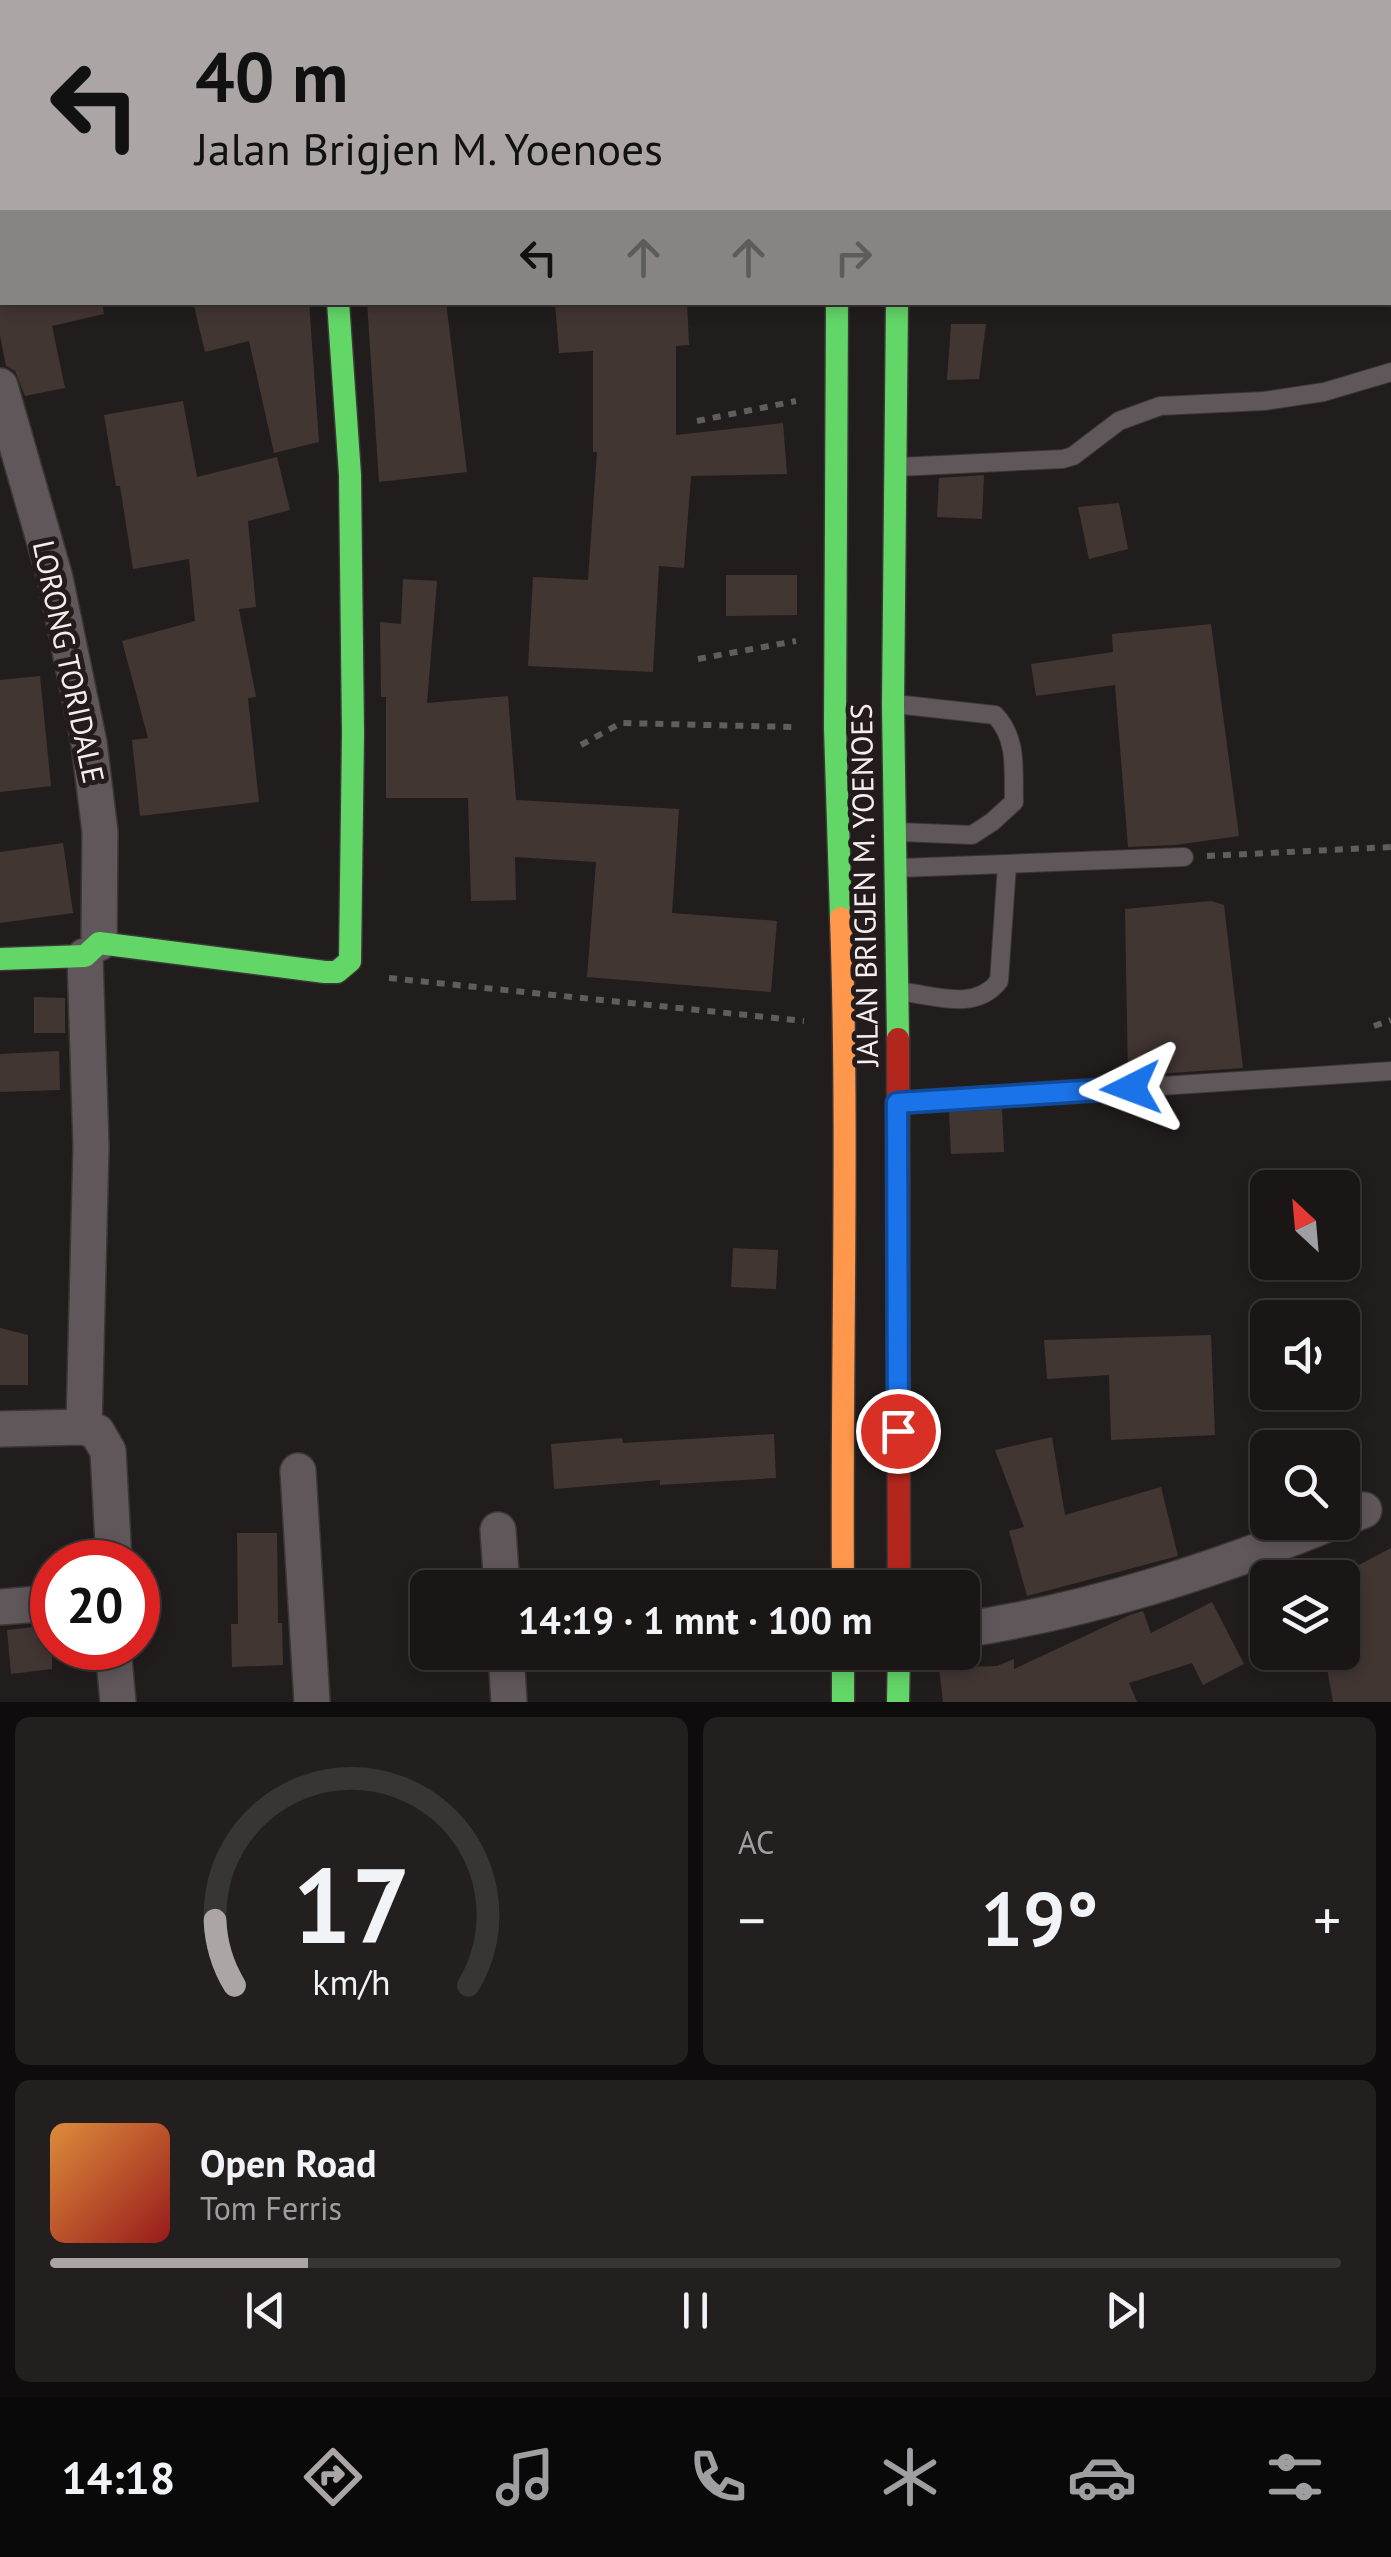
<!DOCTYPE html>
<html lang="id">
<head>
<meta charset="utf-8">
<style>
	:root { --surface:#1a1616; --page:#231f1f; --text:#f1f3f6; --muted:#9f9fa1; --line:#383535; --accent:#aba5a6 }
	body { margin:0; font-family:"PT Sans",sans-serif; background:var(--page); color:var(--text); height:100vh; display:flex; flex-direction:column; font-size:38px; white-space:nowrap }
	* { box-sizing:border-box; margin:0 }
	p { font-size:32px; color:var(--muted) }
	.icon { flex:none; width:55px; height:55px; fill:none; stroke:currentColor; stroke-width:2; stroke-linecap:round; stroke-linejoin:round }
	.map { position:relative; height:1702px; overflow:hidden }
	.sheet { display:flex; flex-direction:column; gap:15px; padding:15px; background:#0e0c0c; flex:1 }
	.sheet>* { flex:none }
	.hud { position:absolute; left:0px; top:0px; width:1392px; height:305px; box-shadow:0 5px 15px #0003,0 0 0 2px var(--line); background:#aba5a6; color:#111; overflow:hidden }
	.needle { width:65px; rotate:334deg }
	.controls { position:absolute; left:1250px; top:1170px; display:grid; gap:20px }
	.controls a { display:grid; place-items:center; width:110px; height:110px; border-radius:15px; background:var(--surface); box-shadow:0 5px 15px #0003,0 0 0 2px var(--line); font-size:50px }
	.speed { position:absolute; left:30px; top:1540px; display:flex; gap:20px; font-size:50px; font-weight:700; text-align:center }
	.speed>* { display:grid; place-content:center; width:130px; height:130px; border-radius:50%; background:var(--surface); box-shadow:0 5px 15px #0003,0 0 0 2px var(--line); line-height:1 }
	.speed .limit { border:15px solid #d22; background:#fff; color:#111 }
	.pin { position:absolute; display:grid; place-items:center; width:85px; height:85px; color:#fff; margin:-42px; border:5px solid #fff; border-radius:50%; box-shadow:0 2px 10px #0007 }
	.me { position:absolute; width:110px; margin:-55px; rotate:267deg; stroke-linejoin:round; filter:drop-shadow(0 0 8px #0008) }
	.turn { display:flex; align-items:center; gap:35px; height:210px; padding:0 30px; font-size:45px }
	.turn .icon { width:130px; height:130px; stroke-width:2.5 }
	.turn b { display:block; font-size:70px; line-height:85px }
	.lanes { display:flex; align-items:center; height:95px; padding:0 30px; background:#0003; justify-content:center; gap:50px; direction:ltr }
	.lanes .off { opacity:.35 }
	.big { font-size:75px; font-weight:600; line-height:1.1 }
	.sheet .tile { flex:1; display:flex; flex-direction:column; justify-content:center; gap:15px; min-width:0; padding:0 35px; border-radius:15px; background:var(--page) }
	.sheet .dial { align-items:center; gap:0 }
	.dial svg { height:260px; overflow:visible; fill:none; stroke:var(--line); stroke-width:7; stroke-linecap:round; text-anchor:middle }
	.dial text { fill:var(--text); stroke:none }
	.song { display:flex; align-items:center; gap:30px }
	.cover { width:120px; height:120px; border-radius:15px; background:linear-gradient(135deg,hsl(30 70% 55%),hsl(0 70% 35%)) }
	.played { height:10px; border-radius:5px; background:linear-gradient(90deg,var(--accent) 20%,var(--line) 20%) }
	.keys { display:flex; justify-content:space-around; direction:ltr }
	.heat { display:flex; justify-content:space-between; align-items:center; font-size:55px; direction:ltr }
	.sheet .tiles { flex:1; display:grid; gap:15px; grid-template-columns:1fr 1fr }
	.tile:last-child { grid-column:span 2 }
	.trip { position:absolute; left:410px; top:1570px; width:570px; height:100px; border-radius:15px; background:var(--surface); box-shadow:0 5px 15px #0003,0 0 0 2px var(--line); font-weight:600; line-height:100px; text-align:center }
	.tab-bar { display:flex; height:160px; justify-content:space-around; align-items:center; background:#0a0909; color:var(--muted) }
	.tab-bar .icon { width:70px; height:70px }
	.tab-bar .active { color:var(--accent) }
	.tab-bar b { font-size:45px; color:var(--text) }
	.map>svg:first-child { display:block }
</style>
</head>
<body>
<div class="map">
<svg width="1391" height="1702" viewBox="0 0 1391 1702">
	<rect width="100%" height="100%" fill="#221d1d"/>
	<!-- building -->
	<path fill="#423633" d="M 0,302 L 102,302 L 104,314 L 52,326 L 65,388 L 25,396 L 15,371 L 6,366 L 0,336 Z
		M 193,302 L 309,302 L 319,442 L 274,453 L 249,341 L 205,352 Z
		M 367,302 L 446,302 L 467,472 L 379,482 Z
		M 555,302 L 687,302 L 689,345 L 676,346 L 676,435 L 783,423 L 787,474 L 691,476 L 684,568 L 659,566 L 653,672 L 528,666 L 533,577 L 588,580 L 597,452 L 593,452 L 593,351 L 559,353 Z
		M 951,324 L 986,324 L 979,379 L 947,380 Z
		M 183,401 L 197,477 L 277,457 L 290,510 L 248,521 L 256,607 L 239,609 L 256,697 L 248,698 L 259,802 L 140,816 L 132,740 L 148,738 L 122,641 L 195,621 L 189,559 L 133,569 L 120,486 L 116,486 L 104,415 Z
		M 984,475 L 982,519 L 937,517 L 939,478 Z
		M 1119,503 L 1128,549 L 1089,559 L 1078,507 Z
		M 726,575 L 797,575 L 797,615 L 726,616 Z
		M 403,579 L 437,581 L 427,703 L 508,696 L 516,800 L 679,809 L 672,913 L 777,921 L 771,992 L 587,977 L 596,862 L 515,857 L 516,900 L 471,901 L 468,798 L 386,798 L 386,697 L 381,697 L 380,622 L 401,624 Z
		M 1211,624 L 1239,836 L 1175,845 L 1128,847 L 1115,685 L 1036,696 L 1031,664 L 1113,652 L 1112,634 Z
		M 40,676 L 51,786 L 0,792 L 0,680 Z
		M 63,843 L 73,913 L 0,923 L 0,852 Z
		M 1211,901 L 1224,905 L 1243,1068 L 1128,1076 L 1125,909 Z
		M 34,997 L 65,998 L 65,1033 L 34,1033 Z
		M 59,1051 L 60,1090 L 0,1092 L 0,1054 Z
		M 1002,1109 L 1004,1152 L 951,1154 L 949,1112 Z
		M 733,1248 L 778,1250 L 776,1289 L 731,1287 Z
		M 0,1328 L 28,1335 L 28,1385 L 0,1385 Z
		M 1211,1335 L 1215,1435 L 1111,1440 L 1109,1375 L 1047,1379 L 1044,1340 Z
		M 774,1434 L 776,1478 L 660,1485 L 660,1480 L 554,1489 L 551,1444 L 622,1438 L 623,1443 Z
		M 1052,1437 L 1065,1515 L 1161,1487 L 1178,1556 L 1027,1596 L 1009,1531 L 1024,1527 L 995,1450 Z
		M 237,1533 L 277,1533 L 278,1623 L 282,1623 L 283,1665 L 232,1667 L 231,1624 L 238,1624 Z
		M 1391,1548 L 1391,1702 L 1333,1702 L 1324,1652 L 1342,1652 L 1342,1574 Z
		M 1212,1602 L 1244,1664 L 1203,1685 L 1192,1663 L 1129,1683 L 1137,1702 L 943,1702 L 939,1668 L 997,1666 L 1014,1659 L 1014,1669 L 1130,1615 L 1143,1611 L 1151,1633 Z
		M 52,1625 L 52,1669 L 11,1674 L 7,1630 Z"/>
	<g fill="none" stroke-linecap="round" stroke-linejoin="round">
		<defs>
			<path id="lane" d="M 421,0 L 421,2
				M 617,0 L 617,2
				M 698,0 L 699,2
				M 756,2 L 757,0
				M 898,467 L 1063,459 L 1073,456 L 1119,421 L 1160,406 L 1264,401 L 1324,392 L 1391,372
				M 895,704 L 995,715 C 1018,739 1013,770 1014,802 L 992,822 L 972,835 L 900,832
				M 900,868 L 1184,857
				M 904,992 C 937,996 976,1011 999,981 L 1007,865
				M 903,1103 L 1391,1071"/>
			<path id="street" d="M 0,386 L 55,578 L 89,743 L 100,832 L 99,943
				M 84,1427 L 91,1147 L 85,956
				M 0,1429 L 84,1427 L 97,1432 L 108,1451 L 114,1562
				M 298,1471 L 312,1702
				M 1342,1519 L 1364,1510
				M 498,1530 L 502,1588
				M 0,1607 L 52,1603
				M 962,1630 C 1092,1610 1212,1571 1333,1522
				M 113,1648 L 118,1702
				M 506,1652 L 509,1702"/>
			<path id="fast" d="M 837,0 L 837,2
				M 896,0 L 896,2
				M 1390,90 L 1391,90
				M 0,140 L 2,140
				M 0,187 L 2,187
				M 837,302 L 835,728 L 841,918
				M 897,302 L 893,704 L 898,1039
				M 0,959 L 85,956 L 99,943 L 325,972 L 337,972 L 350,961 L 353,733 L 350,475 L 338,302
				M 843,1652 L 843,1702
				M 898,1702 L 899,1652"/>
			<path id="slow" d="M 841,918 C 849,1141 841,1365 843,1588"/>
			<path id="jam" d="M 1390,139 L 1391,139
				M 898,1039 L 899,1588"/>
		</defs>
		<!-- lane casing -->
		<use href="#lane" stroke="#3a3737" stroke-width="20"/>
		<!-- street casing -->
		<use href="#street" stroke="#3a3737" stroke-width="38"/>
		<!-- fast casing -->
		<use href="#fast" stroke="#3a3737" stroke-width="25"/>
		<!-- slow casing -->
		<use href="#slow" stroke="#3a3737" stroke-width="25"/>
		<!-- jam casing -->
		<use href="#jam" stroke="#3a3737" stroke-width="25"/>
		<!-- path -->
		<path stroke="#635c5e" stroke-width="6" stroke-dasharray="8 8" stroke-linecap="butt" d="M 1143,0 L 1145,2
			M 1361,0 L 1362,2
			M 697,421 L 796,401
			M 698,659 L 796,641
			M 581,745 L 621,723 L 794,727
			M 1207,856 L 1391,847
			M 389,978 L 804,1021
			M 1374,1026 L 1391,1020"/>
		<!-- lane -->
		<use href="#lane" stroke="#60575b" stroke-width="18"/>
		<!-- street -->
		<use href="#street" stroke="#60575b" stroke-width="35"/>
		<!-- fast -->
		<use href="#fast" stroke="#63d668" stroke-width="22"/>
		<!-- slow -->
		<use href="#slow" stroke="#ff974d" stroke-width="22"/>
		<!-- jam -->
		<use href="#jam" stroke="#b3261e" stroke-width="22"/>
	</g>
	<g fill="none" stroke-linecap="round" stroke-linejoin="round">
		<defs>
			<path id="route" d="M 898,1431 L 897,1103 L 1131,1088"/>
		</defs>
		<!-- route casing -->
		<use href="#route" stroke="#114b97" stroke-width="25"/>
		<!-- route -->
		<use href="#route" stroke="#1a73e8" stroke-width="18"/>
	</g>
	<g text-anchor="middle" stroke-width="10" stroke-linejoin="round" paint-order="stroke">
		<!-- street labels -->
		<g font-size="30" fill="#f5eeef" stroke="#241b1c">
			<text transform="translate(68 662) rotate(78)" y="10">LORONG TORIDALE</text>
			<text transform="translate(865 885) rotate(-91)" y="10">JALAN BRIGJEN M. YOENOES</text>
		</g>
	</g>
</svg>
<div class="controls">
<a><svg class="needle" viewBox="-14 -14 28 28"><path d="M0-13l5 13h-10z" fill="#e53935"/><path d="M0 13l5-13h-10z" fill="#9f9fa1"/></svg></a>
<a><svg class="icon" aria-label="sound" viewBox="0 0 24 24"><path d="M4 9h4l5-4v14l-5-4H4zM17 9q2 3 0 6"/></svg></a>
<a><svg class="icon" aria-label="search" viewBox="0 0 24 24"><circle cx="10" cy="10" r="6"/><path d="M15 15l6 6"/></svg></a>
<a><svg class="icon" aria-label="layers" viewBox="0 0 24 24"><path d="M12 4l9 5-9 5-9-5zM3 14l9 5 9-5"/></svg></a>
</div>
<div class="speed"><div class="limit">20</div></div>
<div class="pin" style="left:898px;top:1431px;background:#d93025"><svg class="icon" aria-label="arrive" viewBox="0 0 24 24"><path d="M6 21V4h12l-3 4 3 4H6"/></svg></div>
<svg class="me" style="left:1131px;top:1088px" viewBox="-20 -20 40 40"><path d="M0-17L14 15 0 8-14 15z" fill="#1a73e8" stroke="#fff" stroke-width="4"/></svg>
<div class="trip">14:19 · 1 mnt · 100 m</div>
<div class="hud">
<div class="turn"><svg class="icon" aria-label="left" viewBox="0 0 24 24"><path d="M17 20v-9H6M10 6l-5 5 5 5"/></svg><div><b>40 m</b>Jalan Brigjen M. Yoenoes</div></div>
<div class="lanes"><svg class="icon" aria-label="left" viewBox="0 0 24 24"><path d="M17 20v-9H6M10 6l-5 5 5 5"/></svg><svg class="icon off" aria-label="ahead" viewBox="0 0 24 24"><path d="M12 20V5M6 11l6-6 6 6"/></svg><svg class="icon off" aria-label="ahead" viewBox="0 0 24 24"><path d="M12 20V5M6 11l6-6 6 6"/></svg><svg class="icon off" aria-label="right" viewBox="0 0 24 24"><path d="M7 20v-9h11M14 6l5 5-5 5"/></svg></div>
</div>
</div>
<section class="sheet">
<div class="tiles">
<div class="tile dial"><svg viewBox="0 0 100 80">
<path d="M14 69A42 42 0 1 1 86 69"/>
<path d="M14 69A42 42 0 0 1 8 49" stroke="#aba5a6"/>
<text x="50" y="56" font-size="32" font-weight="700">17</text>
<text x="50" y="72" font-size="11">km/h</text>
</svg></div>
<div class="tile"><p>AC</p>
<div class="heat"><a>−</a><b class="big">19°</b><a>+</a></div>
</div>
<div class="tile">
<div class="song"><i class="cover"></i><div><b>Open Road</b><p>Tom Ferris</p></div></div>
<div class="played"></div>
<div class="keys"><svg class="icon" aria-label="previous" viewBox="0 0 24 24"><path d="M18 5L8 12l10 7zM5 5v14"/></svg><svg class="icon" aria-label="pause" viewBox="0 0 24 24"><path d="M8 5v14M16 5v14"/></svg><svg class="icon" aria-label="next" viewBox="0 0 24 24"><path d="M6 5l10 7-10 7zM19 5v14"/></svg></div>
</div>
</div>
</section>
<nav class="tab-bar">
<b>14:18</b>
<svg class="icon active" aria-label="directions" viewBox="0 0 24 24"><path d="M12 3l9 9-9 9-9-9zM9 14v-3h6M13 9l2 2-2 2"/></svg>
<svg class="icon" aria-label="music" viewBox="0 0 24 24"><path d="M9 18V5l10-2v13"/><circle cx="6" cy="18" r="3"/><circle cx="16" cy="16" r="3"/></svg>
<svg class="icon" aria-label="phone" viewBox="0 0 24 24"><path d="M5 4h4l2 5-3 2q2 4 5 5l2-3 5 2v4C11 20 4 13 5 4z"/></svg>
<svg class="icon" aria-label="climate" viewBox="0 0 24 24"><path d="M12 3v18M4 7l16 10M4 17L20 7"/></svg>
<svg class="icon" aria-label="car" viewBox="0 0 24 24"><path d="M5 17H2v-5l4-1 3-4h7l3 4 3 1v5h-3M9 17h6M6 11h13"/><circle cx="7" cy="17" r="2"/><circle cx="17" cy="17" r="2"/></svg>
<svg class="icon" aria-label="filters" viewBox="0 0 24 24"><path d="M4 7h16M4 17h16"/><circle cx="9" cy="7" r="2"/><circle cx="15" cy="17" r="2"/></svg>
</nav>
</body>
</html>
